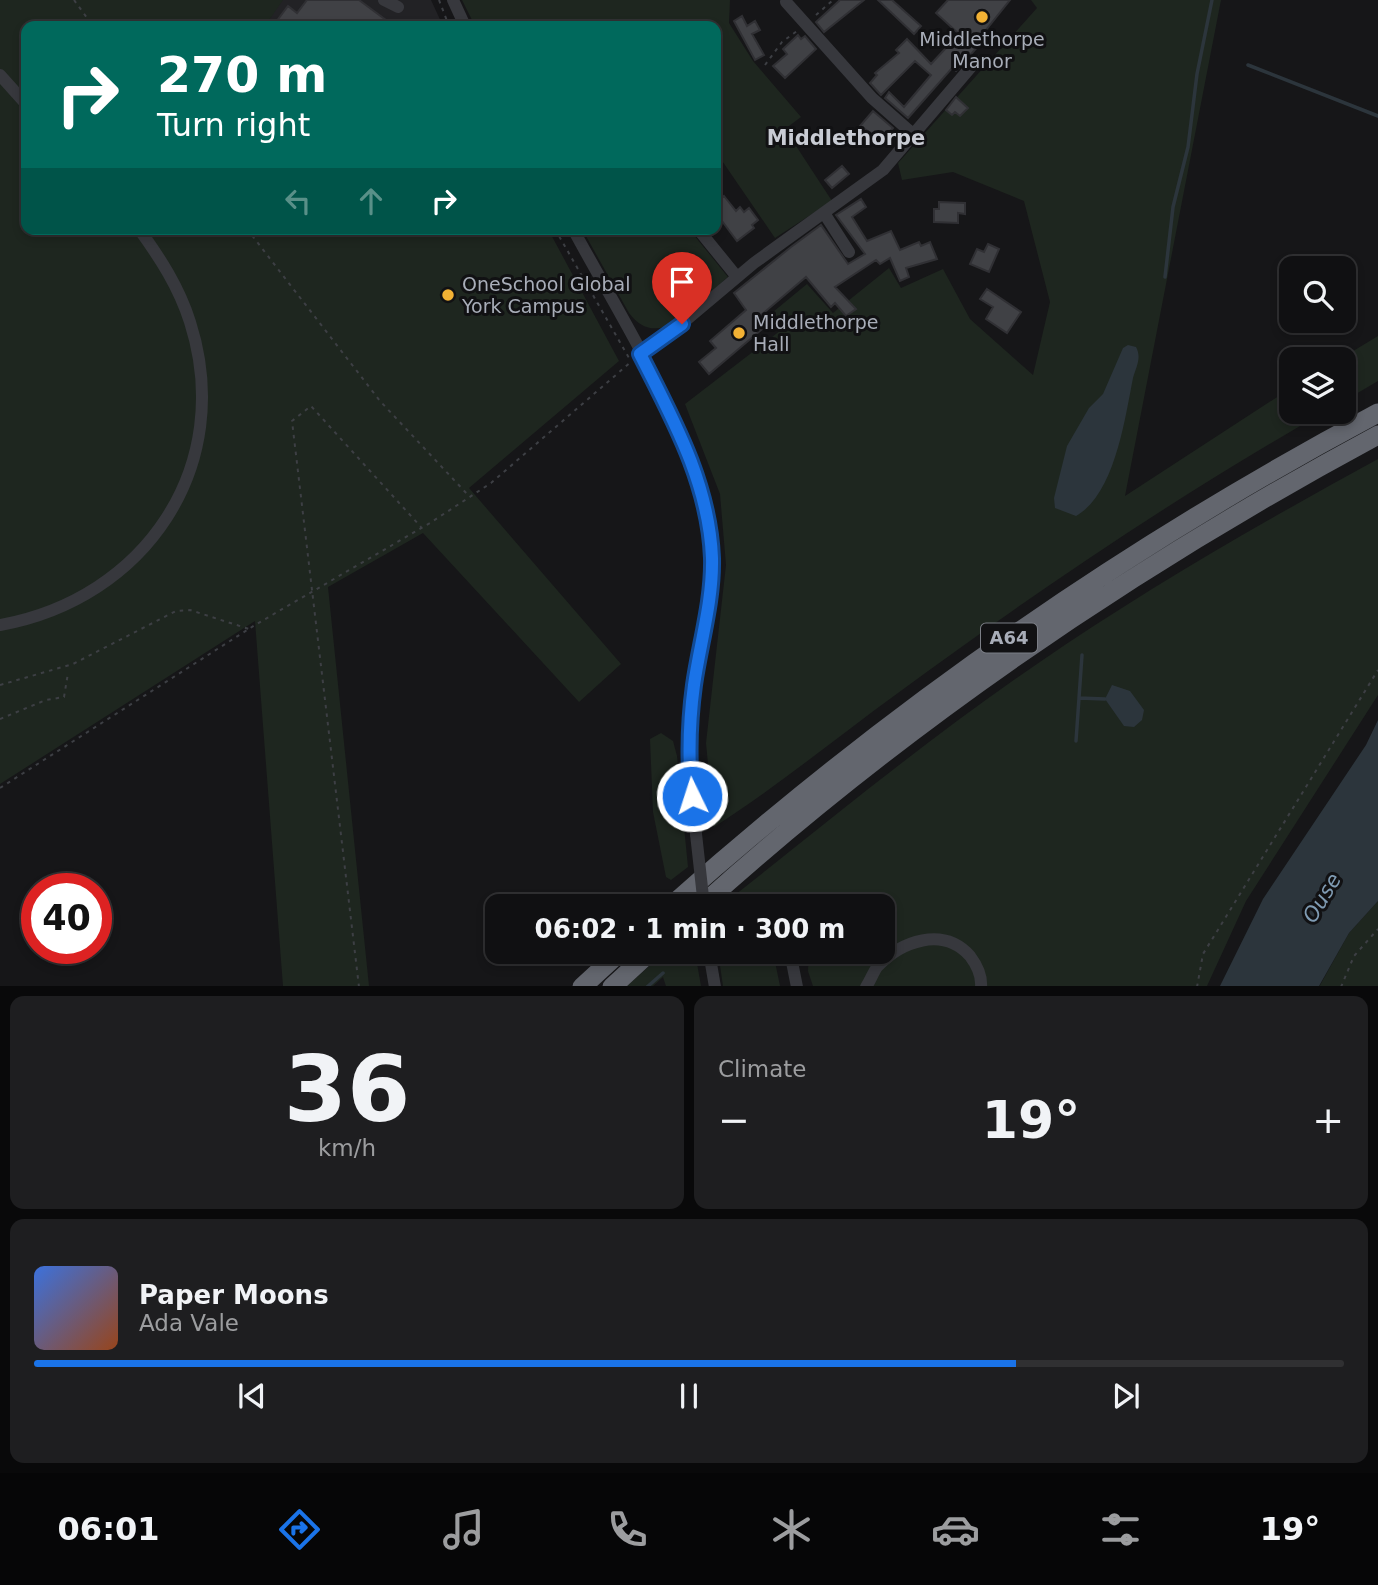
<!DOCTYPE html>
<html lang="en">
<head>
<meta charset="utf-8">
<style>
	:root { --surface:#101012; --page:#1e1e20; --text:#f1f3f6; --muted:#9c9d9f; --line:#303032; --accent:#1a73e8 }
	body { margin:0; font-family:"DejaVu Sans",sans-serif; background:var(--page); color:var(--text); height:100vh; display:flex; flex-direction:column; font-size:26px; white-space:nowrap }
	* { box-sizing:border-box; margin:0 }
	p { font-size:23px; color:var(--muted) }
	.icon { flex:none; width:38px; height:38px; fill:none; stroke:currentColor; stroke-width:2; stroke-linecap:round; stroke-linejoin:round }
	.map { position:relative; height:986px; overflow:hidden }
	.details { display:flex; flex-direction:column; gap:10px; padding:10px; background:#09090a; flex:1 }
	.details>* { flex:none }
	.banner { position:absolute; left:21px; top:21px; width:700px; height:214px; border-radius:14px; box-shadow:0 4px 10px #0003,0 0 0 2px var(--line); background:#00695c; color:#fff; overflow:hidden }
	.fabs { position:absolute; left:1279px; top:256px; display:grid; gap:14px }
	.fabs a { display:grid; place-items:center; width:77px; height:77px; border-radius:14px; background:var(--surface); box-shadow:0 4px 10px #0003,0 0 0 2px var(--line); font-size:35px }
	.speed { position:absolute; left:21px; top:873px; display:flex; gap:14px; font-size:35px; font-weight:700; text-align:center }
	.speed>* { display:grid; place-content:center; width:91px; height:91px; border-radius:50%; background:var(--surface); box-shadow:0 4px 10px #0003,0 0 0 2px var(--line); line-height:1 }
	.speed .limit { border:10px solid #d22; background:#fff; color:#111 }
	.pin { position:absolute; display:grid; place-items:center; width:60px; height:60px; color:#fff; margin:-72px -30px; border-radius:50% 50% 50% 0; rotate:-45deg; box-shadow:0 0 7px #0007 }
	.pin .icon { rotate:45deg }
	.me { position:absolute; width:77px; margin:-38px; rotate:356deg; stroke-linejoin:round; filter:drop-shadow(0 0 5px #0008) }
	.turn { display:flex; align-items:center; gap:24px; height:147px; padding:0 21px; font-size:32px }
	.turn .icon { width:91px; height:91px; stroke-width:2.5 }
	.turn b { display:block; font-size:49px; line-height:60px }
	.lanes { display:flex; align-items:center; height:66px; padding:0 21px; background:#0003; justify-content:center; gap:35px; direction:ltr }
	.lanes .off { opacity:.35 }
	.big { font-size:52px; font-weight:700; line-height:1.1 }
	.details .tile { flex:1; display:flex; flex-direction:column; justify-content:center; gap:10px; min-width:0; padding:0 24px; border-radius:14px; background:var(--page) }
	.details .dial { align-items:center; gap:0 }
	.dial b { font-size:91px; line-height:1 }
	.song { display:flex; align-items:center; gap:21px }
	.cover { width:84px; height:84px; border-radius:10px; background:linear-gradient(135deg,hsl(220 70% 55%),hsl(20 70% 35%)) }
	.played { height:7px; border-radius:4px; background:linear-gradient(90deg,var(--accent) 75%,var(--line) 75%) }
	.keys { display:flex; justify-content:space-around; direction:ltr }
	.heat { display:flex; justify-content:space-between; align-items:center; font-size:38px; direction:ltr }
	.details .tiles { flex:1; display:grid; gap:10px; grid-template-columns:1fr 1fr }
	.tile:last-child { grid-column:span 2 }
	.trip { position:absolute; left:485px; top:894px; width:410px; height:70px; border-radius:14px; background:var(--surface); box-shadow:0 4px 10px #0003,0 0 0 2px var(--line); font-weight:700; line-height:70px; text-align:center }
	.tabs { display:flex; height:112px; justify-content:space-around; align-items:center; background:#060607; color:var(--muted) }
	.tabs .icon { width:49px; height:49px }
	.tabs .selected { color:var(--accent) }
	.tabs b { font-size:32px; color:var(--text) }
	.map>svg:first-child { display:block }
</style>
</head>
<body>
<div class="map">
<svg width="1378" height="987" viewBox="0 0 1378 987">
	<rect width="100%" height="100%" fill="#161618"/>
	<!-- built -->
	<path fill="#222225" d="M 87,0 L 431,0 L 443,26 L 107,26 Z"/>
	<!-- green -->
	<path fill="#1e261f" d="M 0,0 L 283,0 L 265,26 L 26,26 L 26,229 L 548,229 L 619,361 L 469,488 L 621,664 L 579,702 L 423,533 L 328,587 L 369,986 L 283,986 L 255,621 L 0,784 Z
		M 462,0 L 730,0 L 729,23 L 753,61 L 801,117 L 785,129 L 832,201 L 775,238 L 716,152 L 716,26 L 475,26 Z
		M 1031,0 L 1221,0 L 1125,496 L 1291,388 L 1292,411 L 1326,411 C 1177,496 1035,592 898,693 C 836,738 778,786 714,827 L 706,743 L 726,565 L 720,494 L 685,404 L 785,327 L 773,312 L 807,284 L 833,313 L 889,268 L 901,288 L 943,269 L 970,319 L 1033,375 L 1050,302 L 1024,201 L 953,172 L 902,180 L 898,163 L 1037,8 Z
		M 582,229 L 689,229 L 728,277 C 701,300 660,355 629,313 Z
		M 1378,336 L 1378,381 L 1344,401 L 1344,359 L 1340,359 Z
		M 1378,459 L 1378,695 L 1246,901 L 1207,986 L 813,986 L 808,971 L 809,952 L 882,952 L 882,906 L 804,906 L 801,897 L 767,906 L 721,906 C 825,824 927,739 1037,664 C 1146,589 1261,523 1378,459 Z
		M 661,733 L 673,741 L 677,756 L 688,867 L 671,880 L 666,877 L 653,812 L 650,739 Z
		M 1378,901 L 1378,986 L 1319,987 L 1349,933 Z
		M 665,952 L 695,952 L 701,986 L 666,986 L 663,977 L 653,986 L 627,986 Z
		M 718,952 L 773,952 L 780,986 L 723,986 Z"/>
	<!-- water -->
	<path fill="#2c353c" d="M 1128,345 L 1136,347 C 1142,358 1136,367 1133,378 C 1125,418 1115,494 1076,516 L 1055,508 L 1054,498 L 1067,446 L 1089,408 L 1103,394 L 1123,348 Z
		M 1112,685 L 1130,691 L 1144,710 L 1142,720 L 1134,727 L 1124,726 L 1105,699 Z
		M 1378,720 L 1378,901 L 1349,933 L 1319,986 L 1220,986 L 1263,899 L 1366,745 Z"/>
	<g fill="none" stroke-linecap="round" stroke-linejoin="round">
		<!-- stream -->
		<path stroke="#2c353c" stroke-width="3.5" d="M 1248,65 L 1378,116
			M 1165,277 L 1173,207 L 1188,147 L 1197,74 L 1212,0
			M 1079,698 L 1105,699
			M 1076,741 L 1082,655
			M 647,987 L 663,973"/>
	</g>
	<!-- building -->
	<path fill="#404145" stroke="#303034" stroke-width="2" d="M 307,0 L 359,0 L 394,26 L 273,26 L 288,6 L 297,13 Z
		M 840,0 L 864,0 L 824,32 L 816,22 Z
		M 878,0 L 892,0 L 921,26 L 914,34 Z
		M 948,0 L 1010,0 L 978,40 L 981,43 L 956,71 L 952,68 L 908,118 L 885,98 L 889,92 L 904,107 L 931,75 L 915,61 L 881,95 L 870,83 L 877,75 L 875,73 L 899,53 L 896,50 L 907,39 L 931,64 L 959,34 L 936,13 Z
		M 742,16 L 747,26 L 755,21 L 760,30 L 752,34 L 764,55 L 755,60 L 734,21 Z
		M 798,35 L 801,39 L 805,36 L 816,49 L 785,78 L 773,66 L 787,54 L 783,49 Z
		M 956,97 L 968,108 L 960,116 L 955,112 L 952,115 L 946,110 Z
		M 873,111 L 893,128 L 882,140 L 860,126 Z
		M 842,166 L 849,174 L 832,188 L 825,180 Z
		M 724,196 L 736,211 L 740,207 L 744,212 L 749,208 L 758,220 L 752,225 L 754,228 L 737,241 L 716,213 L 716,202 Z
		M 861,199 L 866,207 L 852,217 L 867,241 L 891,231 L 900,250 L 919,242 L 921,246 L 930,242 L 937,259 L 906,268 L 909,277 L 900,281 L 890,258 L 880,264 L 876,260 L 835,287 L 856,309 L 846,316 L 835,303 L 831,307 L 806,277 L 760,316 L 767,325 L 709,374 L 699,362 L 716,348 L 710,341 L 746,310 L 734,293 L 791,247 L 821,225 L 848,264 L 865,254 L 836,215 Z
		M 939,202 L 965,203 L 965,214 L 958,213 L 958,223 L 934,222 L 934,209 L 939,209 Z
		M 988,244 L 999,249 L 989,272 L 970,264 L 977,249 L 984,252 Z
		M 987,289 L 1021,312 L 1007,333 L 986,319 L 993,307 L 980,299 Z"/>
	<g fill="none" stroke-linecap="round" stroke-linejoin="round">
		<!-- path -->
		<path stroke="#3d3f44" stroke-width="2" stroke-dasharray="3.5 5" stroke-linecap="butt" d="M 74,0 L 93,26
			M 439,0 L 449,26
			M 816,15 L 833,0
			M 765,65 L 782,42 L 797,31
			M 247,229 L 380,401 L 469,496
			M 555,229 L 629,358
			M 0,685 L 73,664 L 176,611 L 190,610 L 249,629
			M 0,719 L 46,700 L 64,697 L 68,673
			M 0,788 L 255,625 L 430,523 L 491,483 L 632,361
			M 359,987 L 292,421 L 311,406 L 421,527
			M 1197,987 L 1203,954 L 1378,670
			M 1341,987 L 1354,956 L 1378,929"/>
		<!-- minor -->
		<path stroke="#37383d" stroke-width="12" d="M 384,0 L 398,7
			M 453,0 L 465,26
			M 786,2 L 872,98 L 914,135
			M 0,75 L 26,104
			M 824,213 L 849,252
			M 573,229 C 622,320 711,456 712,560 C 712,618 693,675 689,734 C 686,767 692,801 696,834
			M 698,229 L 737,277
			M 640,354 L 666,337 L 754,263 L 883,170 L 976,61
			M 0,625 C 145,599 236,466 190,322 C 179,287 160,258 139,229
			M 709,952 L 715,987
			M 790,952 L 797,987
			M 866,987 C 870,981 873,973 877,967 C 901,941 943,926 970,956 C 976,964 982,976 981,987"/>
		<!-- highway -->
		<path stroke="#63666e" stroke-width="19" d="M 671,906 C 886,714 1124,548 1378,413
			M 701,906 C 905,722 1136,565 1378,435
			M 582,987 L 620,952
			M 612,987 L 650,952"/>
		<!-- minor-bridge -->
		<path stroke="#37383d" stroke-width="12" d="M 696,834 L 704,906"/>
	</g>
	<g fill="none" stroke-linecap="round" stroke-linejoin="round">
		<defs>
			<path id="route" d="M 682,324 L 640,354 C 673,419 709,483 712,558 C 713,601 700,643 694,685 C 689,722 688,759 692,796"/>
		</defs>
		<!-- route casing -->
		<use href="#route" stroke="#114b97" stroke-width="18"/>
		<!-- route -->
		<use href="#route" stroke="#1a73e8" stroke-width="12"/>
	</g>
	<!-- markers -->
	<g fill="#f2b134" stroke="#111113" stroke-width="2.5">
		<circle cx="982" cy="17" r="7"/>
		<circle cx="448" cy="295" r="7"/>
		<circle cx="739" cy="333" r="7"/>
	</g>
	<g text-anchor="middle" stroke-width="6" stroke-linejoin="round" paint-order="stroke">
		<!-- shield labels -->
		<rect fill="#111113" stroke="#7b7e86" stroke-width="2" x="981" y="623.5" width="56" height="29" rx="5"/>
		<g font-size="18" font-weight="bold" fill="#a8adb8">
			<text x="1009" y="644">A64</text>
		</g>
		<!-- poi labels -->
		<g font-size="19" fill="#a8adb8" stroke="#111113" text-anchor="start">
			<text x="982" y="46" text-anchor="middle">Middlethorpe<tspan x="982" dy="22">Manor</tspan></text>
			<text x="462" y="291">OneSchool Global<tspan x="462" dy="22">York Campus</tspan></text>
			<text x="753" y="329">Middlethorpe<tspan x="753" dy="22">Hall</tspan></text>
		</g>
		<!-- neighbourhood labels -->
		<g font-size="21" font-weight="bold" fill="#c9ccd4" stroke="#111113">
			<text x="846" y="145">Middlethorpe</text>
		</g>
		<!-- water labels -->
		<g font-size="21" font-style="italic" fill="#7f9bb3" stroke="#111113">
			<text transform="translate(1322 898) rotate(-59)" y="7">Ouse</text>
		</g>
	</g>
</svg>
<div class="fabs">
<a><svg class="icon" aria-label="search" viewBox="0 0 24 24"><circle cx="10" cy="10" r="6"/><path d="M15 15l6 6"/></svg></a>
<a><svg class="icon" aria-label="layers" viewBox="0 0 24 24"><path d="M12 4l9 5-9 5-9-5zM3 14l9 5 9-5"/></svg></a>
</div>
<div class="speed"><div class="limit">40</div></div>
<div class="pin" style="left:682px;top:324px;background:#d93025"><svg class="icon" aria-label="arrive" viewBox="0 0 24 24"><path d="M6 21V4h12l-3 4 3 4H6"/></svg></div>
<svg class="me" style="left:692px;top:796px" viewBox="-20 -20 40 40"><circle r="17" fill="#1a73e8" stroke="#fff" stroke-width="3"/><path d="M0-11L8 9 0 5-8 9z" fill="#fff"/></svg>
<div class="trip">06:02 · 1 min · 300 m</div>
<div class="banner">
<div class="turn"><svg class="icon" aria-label="right" viewBox="0 0 24 24"><path d="M7 20v-9h11M14 6l5 5-5 5"/></svg><div><b>270 m</b>Turn right</div></div>
<div class="lanes"><svg class="icon off" aria-label="left" viewBox="0 0 24 24"><path d="M17 20v-9H6M10 6l-5 5 5 5"/></svg><svg class="icon off" aria-label="ahead" viewBox="0 0 24 24"><path d="M12 20V5M6 11l6-6 6 6"/></svg><svg class="icon" aria-label="right" viewBox="0 0 24 24"><path d="M7 20v-9h11M14 6l5 5-5 5"/></svg></div>
</div>
</div>
<section class="details">
<div class="tiles">
<div class="tile dial"><b>36</b><p>km/h</p></div>
<div class="tile"><p>Climate</p>
<div class="heat"><a>−</a><b class="big">19°</b><a>+</a></div>
</div>
<div class="tile">
<div class="song"><i class="cover"></i><div><b>Paper Moons</b><p>Ada Vale</p></div></div>
<div class="played"></div>
<div class="keys"><svg class="icon" aria-label="previous" viewBox="0 0 24 24"><path d="M18 5L8 12l10 7zM5 5v14"/></svg><svg class="icon" aria-label="pause" viewBox="0 0 24 24"><path d="M8 5v14M16 5v14"/></svg><svg class="icon" aria-label="next" viewBox="0 0 24 24"><path d="M6 5l10 7-10 7zM19 5v14"/></svg></div>
</div>
</div>
</section>
<nav class="tabs">
<b>06:01</b>
<svg class="icon selected" aria-label="directions" viewBox="0 0 24 24"><path d="M12 3l9 9-9 9-9-9zM9 14v-3h6M13 9l2 2-2 2"/></svg>
<svg class="icon" aria-label="music" viewBox="0 0 24 24"><path d="M9 18V5l10-2v13"/><circle cx="6" cy="18" r="3"/><circle cx="16" cy="16" r="3"/></svg>
<svg class="icon" aria-label="phone" viewBox="0 0 24 24"><path d="M5 4h4l2 5-3 2q2 4 5 5l2-3 5 2v4C11 20 4 13 5 4z"/></svg>
<svg class="icon" aria-label="climate" viewBox="0 0 24 24"><path d="M12 3v18M4 7l16 10M4 17L20 7"/></svg>
<svg class="icon" aria-label="car" viewBox="0 0 24 24"><path d="M5 17H2v-5l4-1 3-4h7l3 4 3 1v5h-3M9 17h6M6 11h13"/><circle cx="7" cy="17" r="2"/><circle cx="17" cy="17" r="2"/></svg>
<svg class="icon" aria-label="filters" viewBox="0 0 24 24"><path d="M4 7h16M4 17h16"/><circle cx="9" cy="7" r="2"/><circle cx="15" cy="17" r="2"/></svg>
<b>19°</b>
</nav>
</body>
</html>
